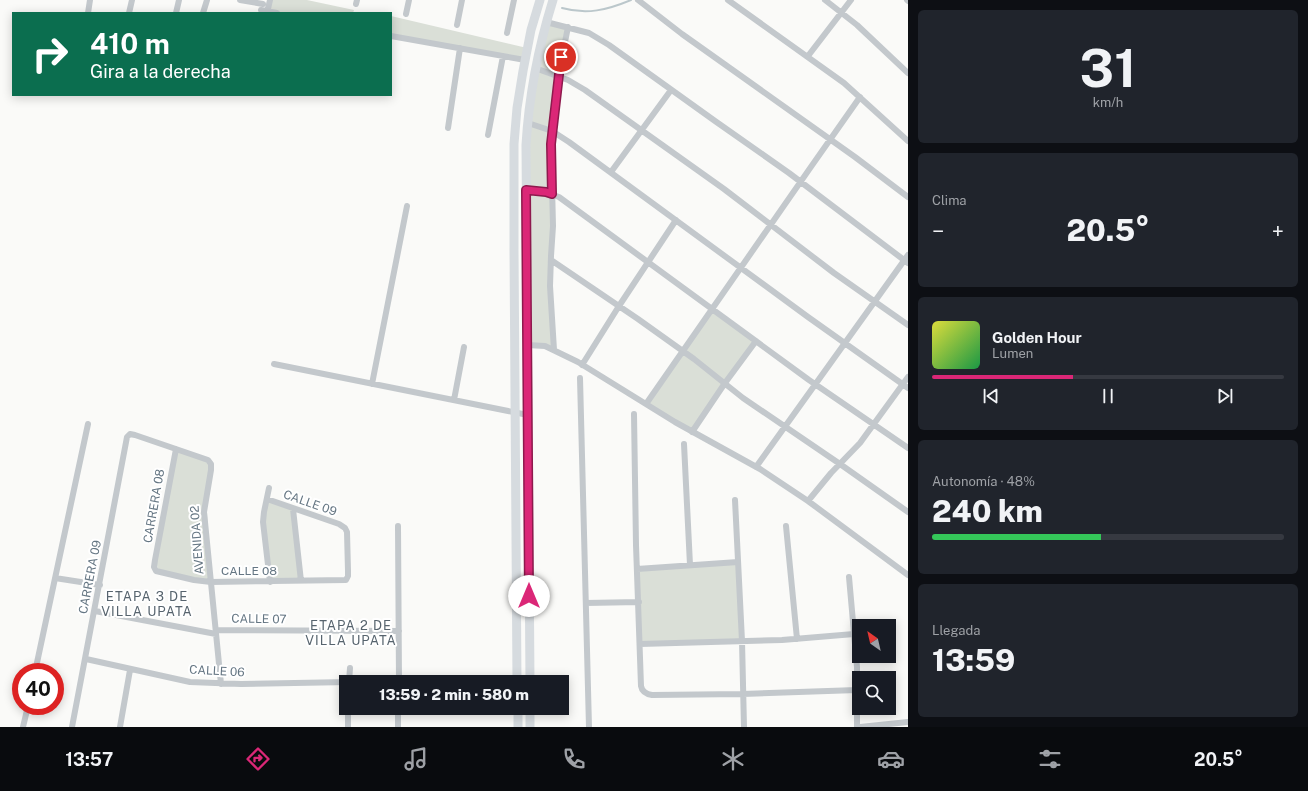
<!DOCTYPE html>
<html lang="es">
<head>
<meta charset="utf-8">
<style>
	:root { --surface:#171b24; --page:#20242c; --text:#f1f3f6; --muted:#9ea1a6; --line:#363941; --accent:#db2777 }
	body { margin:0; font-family:"Public Sans",sans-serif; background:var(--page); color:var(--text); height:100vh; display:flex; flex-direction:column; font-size:15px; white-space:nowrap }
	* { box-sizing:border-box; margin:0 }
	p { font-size:13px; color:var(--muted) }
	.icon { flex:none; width:22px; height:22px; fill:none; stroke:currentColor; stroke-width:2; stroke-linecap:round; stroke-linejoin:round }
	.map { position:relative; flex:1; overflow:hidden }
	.details { display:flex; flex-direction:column; gap:10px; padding:10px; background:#0d0f14; width:400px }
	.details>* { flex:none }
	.hud { position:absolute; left:12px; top:12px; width:380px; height:84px; border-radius:0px; box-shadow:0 2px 10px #0003; background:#0b6e4f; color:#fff; overflow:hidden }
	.needle { width:26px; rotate:326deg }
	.buttons { position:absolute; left:852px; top:619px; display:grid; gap:8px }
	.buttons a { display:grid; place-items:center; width:44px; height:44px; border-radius:0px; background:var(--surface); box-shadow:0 2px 10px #0003; font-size:20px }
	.speed { position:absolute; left:12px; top:663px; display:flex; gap:8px; font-size:20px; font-weight:700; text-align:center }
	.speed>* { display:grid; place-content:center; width:52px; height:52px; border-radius:50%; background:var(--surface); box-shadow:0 2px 10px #0003; line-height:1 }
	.speed .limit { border:6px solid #d22; background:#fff; color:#111 }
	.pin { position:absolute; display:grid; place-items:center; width:34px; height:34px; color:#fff; margin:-17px; border:2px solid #fff; border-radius:50%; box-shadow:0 1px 4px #0007 }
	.me { position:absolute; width:44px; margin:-22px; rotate:0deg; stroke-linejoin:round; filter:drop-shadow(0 0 3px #0008) }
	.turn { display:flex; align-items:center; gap:14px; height:84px; padding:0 12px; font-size:18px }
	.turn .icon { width:52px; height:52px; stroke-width:2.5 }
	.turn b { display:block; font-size:28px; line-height:34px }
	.big { font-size:30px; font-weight:800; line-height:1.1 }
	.details .card { flex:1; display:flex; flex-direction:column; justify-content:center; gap:6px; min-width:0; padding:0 14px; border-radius:6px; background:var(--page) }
	.details .dial { align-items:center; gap:0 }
	.dial b { font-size:52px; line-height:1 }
	.song { display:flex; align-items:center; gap:12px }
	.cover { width:48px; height:48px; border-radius:6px; background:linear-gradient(135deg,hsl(60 70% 55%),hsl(140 70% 35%)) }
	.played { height:4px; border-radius:2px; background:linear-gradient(90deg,var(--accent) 40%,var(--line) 40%) }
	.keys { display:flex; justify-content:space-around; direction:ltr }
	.heat { display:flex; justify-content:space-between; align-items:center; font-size:22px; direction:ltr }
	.charge { height:6px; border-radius:3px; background:linear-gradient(90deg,#34c759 48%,var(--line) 0) }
	.trip { position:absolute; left:339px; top:675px; width:230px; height:40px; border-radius:0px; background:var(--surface); box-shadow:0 2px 10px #0003; font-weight:800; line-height:40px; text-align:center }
	.tab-bar { display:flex; height:64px; justify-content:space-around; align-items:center; background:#090b0e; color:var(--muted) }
	.tab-bar .icon { width:28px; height:28px }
	.tab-bar .active { color:var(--accent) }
	.tab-bar b { font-size:18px; color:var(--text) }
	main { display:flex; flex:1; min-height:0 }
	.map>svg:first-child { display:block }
</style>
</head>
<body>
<main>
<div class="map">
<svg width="908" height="727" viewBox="0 0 908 727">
	<rect width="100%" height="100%" fill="#fafaf8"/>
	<!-- green -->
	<path fill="#dadfd7" d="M 270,0 L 307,0 L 354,10 L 353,13 L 278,13 L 267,11 Z
		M 391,16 L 527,48 L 525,60 L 391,36 Z
		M 546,22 L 568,27 L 552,125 L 551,256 L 554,350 L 527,345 L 526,145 Z
		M 712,309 L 756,341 L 692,432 L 646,404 Z
		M 176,449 L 210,462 L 206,495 L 211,582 L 159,572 L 155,560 Z
		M 267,499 L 293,509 L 301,581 L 270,582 L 264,533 Z
		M 738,562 L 742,641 L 640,644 L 637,569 Z"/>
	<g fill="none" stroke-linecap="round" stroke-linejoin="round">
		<!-- stream -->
		<path stroke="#bbc7cb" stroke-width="2" d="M 562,8 C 587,15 607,10 631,0"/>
		<!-- street -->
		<path stroke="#c3c8cc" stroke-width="6" d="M 240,0 L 263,4
			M 638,0 L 682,34 L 855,157 L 908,197
			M 728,0 L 844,83 L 908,141
			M 825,0 L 857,25 L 908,73
			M 907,0 L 908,1
			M 356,4 L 357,0
			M 261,10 L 277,13
			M 88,13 L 90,0
			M 129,13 L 132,0
			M 176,13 L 179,0
			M 203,13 L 207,0
			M 267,13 L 270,0
			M 406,14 L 409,0
			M 546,22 L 589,33 L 609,45 L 715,121 L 789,173 L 908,263
			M 457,25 L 462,0
			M 507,33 L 514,0
			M 391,36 L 525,60
			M 808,56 L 851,0
			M 535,68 L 568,80 L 585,90 L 724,189 L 834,273 L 908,325
			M 528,123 L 552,131 L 569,142 L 808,317 L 908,388
			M 448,128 L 460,48
			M 488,135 L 503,56
			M 611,172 L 671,90
			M 526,190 L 545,192 L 559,197 L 809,380 L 908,448
			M 551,260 L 638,319 L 694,359 L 743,398 L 840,464 L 908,512
			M 527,345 L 545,346 L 578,362 L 675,422 L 760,469 L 808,501 L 908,575
			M 554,350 L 550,286 L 551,256 L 553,226 L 551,144 L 560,67 L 568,27
			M 274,364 L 528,415
			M 582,365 L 619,306 L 676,220
			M 580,378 L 589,727
			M 372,384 L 407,206
			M 454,400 L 464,347
			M 646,404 C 717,302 788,199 860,97
			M 634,414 L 636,545 L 641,686 C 642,692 646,694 652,695 L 743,694 L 857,690
			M 692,432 L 725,383 L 756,341
			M 684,444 L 690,565
			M 176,449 L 155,560 L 154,567 L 156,571 L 194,580 L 211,582 L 346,580 L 348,576 L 348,571 L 347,532 L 345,528 L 339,524 L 267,499
			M 756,467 L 908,255
			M 269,488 L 264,512 L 263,522 L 270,582
			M 735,500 L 742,641 L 744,727
			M 808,501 L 831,473 L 860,443 L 908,377
			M 293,509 L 301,581
			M 398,526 L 399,682
			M 786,526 L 797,639
			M 637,569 L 738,562
			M 849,577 L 857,667 L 857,727
			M 55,578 L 100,585
			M 586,603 L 639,602
			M 95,611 L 216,634
			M 216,630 L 399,631
			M 640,644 L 782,640 L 854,634
			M 86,659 L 190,682 L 241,684 L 349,682
			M 35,672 L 88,424
			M 349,682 L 350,668
			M 23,727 L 28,706
			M 72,727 L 127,437 L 130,434 L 135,435 L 208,460 L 211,464 L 211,470 L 204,512 L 221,684
			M 120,727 L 130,670
			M 348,727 L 348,708
			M 398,727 L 398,708
			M 860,727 L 908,722"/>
		<!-- secondary -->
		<path stroke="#d6dbdf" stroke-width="9" d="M 517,682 L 514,248 L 514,144 L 517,108 L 523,71 L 531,30 L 540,0
			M 530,682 L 526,145 C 529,95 538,48 553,0
			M 518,708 L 518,727
			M 530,708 L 530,727"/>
	</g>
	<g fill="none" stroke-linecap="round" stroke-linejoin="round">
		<defs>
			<path id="route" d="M 529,596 L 526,190 L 546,192 L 552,194 L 551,144 L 561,57"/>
		</defs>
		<!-- route casing -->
		<use href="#route" stroke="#8e194d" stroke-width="10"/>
		<!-- route -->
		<use href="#route" stroke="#db2777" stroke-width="7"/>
	</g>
	<g text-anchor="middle" stroke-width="4" stroke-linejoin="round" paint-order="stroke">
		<!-- street labels -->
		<g font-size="12" fill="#657683" stroke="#fff">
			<text transform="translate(310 503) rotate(19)" y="4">CALLE 09</text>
			<text transform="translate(154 506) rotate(-80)" y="4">CARRERA 08</text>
			<text transform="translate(197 540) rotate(-94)" y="4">AVENIDA 02</text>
			<text x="249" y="575">CALLE 08</text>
			<text transform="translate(90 577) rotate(-79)" y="4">CARRERA 09</text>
			<text transform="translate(259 619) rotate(1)" y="4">CALLE 07</text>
			<text transform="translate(217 671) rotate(3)" y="4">CALLE 06</text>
		</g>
		<!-- neighbourhood labels -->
		<g font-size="13" letter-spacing="1" fill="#57646e" stroke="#fff">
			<text x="147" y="601">ETAPA 3 DE<tspan x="147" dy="15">VILLA UPATA</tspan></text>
			<text x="351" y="630">ETAPA 2 DE<tspan x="351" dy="15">VILLA UPATA</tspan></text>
		</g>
	</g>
</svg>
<div class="buttons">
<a><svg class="needle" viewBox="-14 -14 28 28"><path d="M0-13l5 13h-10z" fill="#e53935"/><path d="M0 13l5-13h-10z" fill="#9ea1a6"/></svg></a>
<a><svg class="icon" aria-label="search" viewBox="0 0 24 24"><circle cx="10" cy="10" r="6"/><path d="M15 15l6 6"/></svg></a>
</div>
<div class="speed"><div class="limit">40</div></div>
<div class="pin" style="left:561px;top:57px;background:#d93025"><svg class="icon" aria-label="arrive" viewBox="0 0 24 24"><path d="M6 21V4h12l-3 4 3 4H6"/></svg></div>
<svg class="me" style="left:529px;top:596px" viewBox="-20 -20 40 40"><circle r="19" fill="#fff"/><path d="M0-13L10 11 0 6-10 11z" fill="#db2777"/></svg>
<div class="trip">13:59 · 2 min · 580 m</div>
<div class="hud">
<div class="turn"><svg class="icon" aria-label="right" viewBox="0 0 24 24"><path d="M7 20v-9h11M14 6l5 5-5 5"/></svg><div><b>410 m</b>Gira a la derecha</div></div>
</div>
</div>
<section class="details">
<div class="card dial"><b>31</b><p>km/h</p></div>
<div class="card"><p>Clima</p>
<div class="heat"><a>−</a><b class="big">20.5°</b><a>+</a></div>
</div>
<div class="card">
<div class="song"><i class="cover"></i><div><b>Golden Hour</b><p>Lumen</p></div></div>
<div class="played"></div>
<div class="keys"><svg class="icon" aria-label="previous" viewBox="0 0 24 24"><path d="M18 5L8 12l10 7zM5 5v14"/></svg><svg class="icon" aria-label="pause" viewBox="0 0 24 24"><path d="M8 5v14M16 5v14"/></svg><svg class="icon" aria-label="next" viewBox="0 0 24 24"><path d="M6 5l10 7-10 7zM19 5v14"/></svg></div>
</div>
<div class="card"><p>Autonomía · 48%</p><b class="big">240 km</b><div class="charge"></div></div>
<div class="card"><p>Llegada</p><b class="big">13:59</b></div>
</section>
</main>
<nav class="tab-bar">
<b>13:57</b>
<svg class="icon active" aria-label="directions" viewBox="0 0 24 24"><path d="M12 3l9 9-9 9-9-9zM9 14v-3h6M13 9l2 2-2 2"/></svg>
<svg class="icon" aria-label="music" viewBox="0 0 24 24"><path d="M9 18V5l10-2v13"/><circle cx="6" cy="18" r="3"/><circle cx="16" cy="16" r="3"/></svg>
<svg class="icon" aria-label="phone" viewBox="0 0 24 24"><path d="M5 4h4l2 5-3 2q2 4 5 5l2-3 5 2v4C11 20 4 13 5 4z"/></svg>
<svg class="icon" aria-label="climate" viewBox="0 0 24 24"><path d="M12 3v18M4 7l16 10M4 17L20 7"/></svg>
<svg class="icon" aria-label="car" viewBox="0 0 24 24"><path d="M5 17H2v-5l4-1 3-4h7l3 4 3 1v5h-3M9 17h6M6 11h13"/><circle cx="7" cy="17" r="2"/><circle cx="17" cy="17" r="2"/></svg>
<svg class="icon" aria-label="filters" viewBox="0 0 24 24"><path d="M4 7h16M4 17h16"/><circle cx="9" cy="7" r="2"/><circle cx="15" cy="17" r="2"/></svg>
<b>20.5°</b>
</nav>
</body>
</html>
